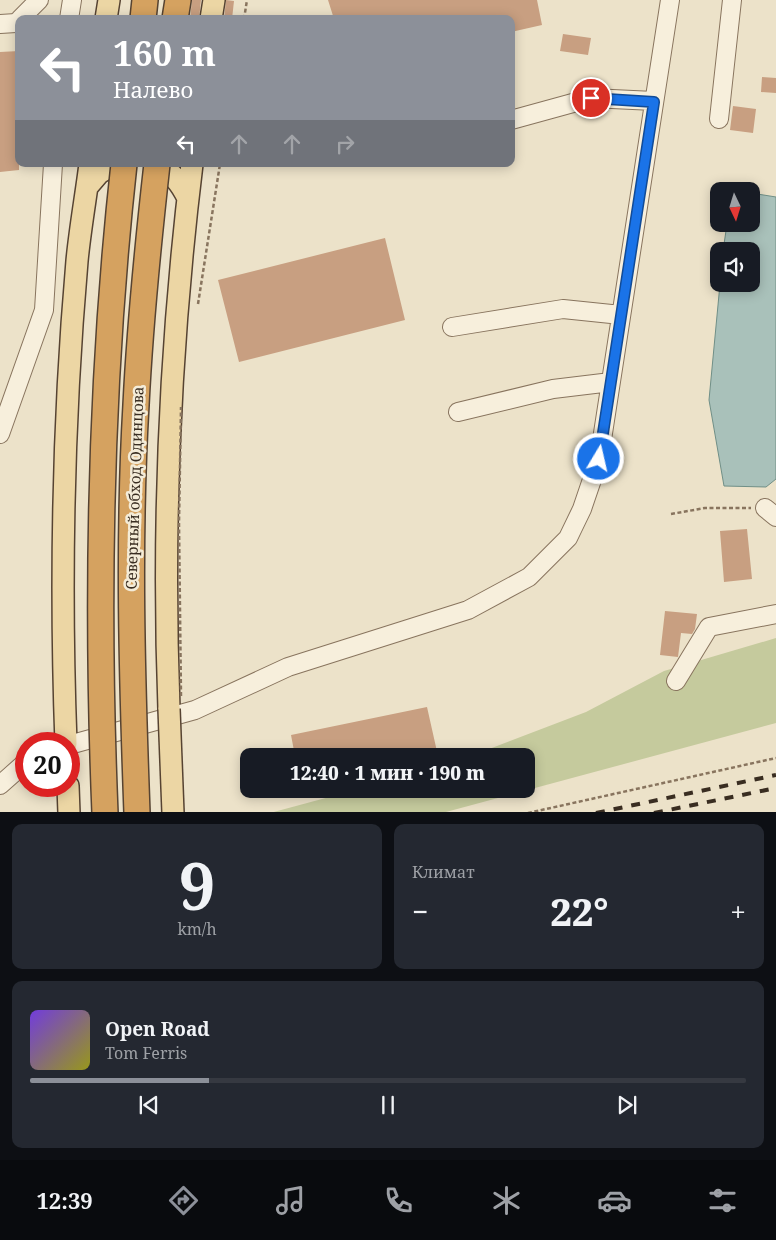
<!DOCTYPE html>
<html lang="ru">
<head>
<meta charset="utf-8">
<style>
	:root { --surface:#171b24; --page:#242831; --text:#f1f3f6; --muted:#9ea1a6; --line:#363941; --accent:#8c9099 }
	body { margin:0; font-family:"Noto Serif",serif; background:var(--page); color:var(--text); height:100vh; display:flex; flex-direction:column; font-size:19px; white-space:nowrap }
	* { box-sizing:border-box; margin:0 }
	p { font-size:16px; color:var(--muted) }
	.icon { flex:none; width:28px; height:28px; fill:none; stroke:currentColor; stroke-width:2; stroke-linecap:round; stroke-linejoin:round }
	.map { position:relative; height:812px; overflow:hidden }
	.panel { display:flex; flex-direction:column; gap:12px; padding:12px; background:#0d0f14; flex:1 }
	.panel>* { flex:none }
	.guide { position:absolute; left:15px; top:15px; width:500px; height:152px; border-radius:10px; box-shadow:0 2px 12px #0003; background:#8c9099; color:#fff; overflow:hidden }
	.needle { width:32px; rotate:176deg }
	.fabs { position:absolute; left:710px; top:182px; display:grid; gap:10px }
	.fabs a { display:grid; place-items:center; width:50px; height:50px; border-radius:10px; background:var(--surface); box-shadow:0 2px 12px #0003; font-size:25px }
	.speed { position:absolute; left:15px; top:732px; display:flex; gap:10px; font-size:25px; font-weight:700; text-align:center }
	.speed>* { display:grid; place-content:center; width:65px; height:65px; border-radius:50%; background:var(--surface); box-shadow:0 2px 12px #0003; line-height:1 }
	.speed .limit { border:8px solid #d22; background:#fff; color:#111 }
	.pin { position:absolute; display:grid; place-items:center; width:42px; height:42px; color:#fff; margin:-21px; border:2px solid #fff; border-radius:50%; box-shadow:0 1px 5px #0007 }
	.me { position:absolute; width:55px; margin:-28px; rotate:9deg; stroke-linejoin:round; filter:drop-shadow(0 0 4px #0008) }
	.turn { display:flex; align-items:center; gap:18px; height:105px; padding:0 15px; font-size:22px }
	.turn .icon { width:65px; height:65px; stroke-width:2.5 }
	.turn b { display:block; font-size:35px; line-height:42px }
	.lanes { display:flex; align-items:center; height:48px; padding:0 15px; background:#0003; justify-content:center; gap:25px; direction:ltr }
	.lanes .off { opacity:.35 }
	.big { font-size:38px; font-weight:800; line-height:1.1 }
	.panel .widget { flex:1; display:flex; flex-direction:column; justify-content:center; gap:8px; min-width:0; padding:0 18px; border-radius:10px; background:var(--page) }
	.panel .dial { align-items:center; gap:0 }
	.dial b { font-size:65px; line-height:1 }
	.song { display:flex; align-items:center; gap:15px }
	.cover { width:60px; height:60px; border-radius:8px; background:linear-gradient(135deg,hsl(260 70% 55%),hsl(60 70% 35%)) }
	.played { height:5px; border-radius:2px; background:linear-gradient(90deg,var(--accent) 25%,var(--line) 25%) }
	.keys { display:flex; justify-content:space-around; direction:ltr }
	.heat { display:flex; justify-content:space-between; align-items:center; font-size:28px; direction:ltr }
	.panel .tiles { flex:1; display:grid; gap:12px; grid-template-columns:1fr 1fr }
	.widget:last-child { grid-column:span 2 }
	.trip { position:absolute; left:240px; top:748px; width:295px; height:50px; border-radius:10px; background:var(--surface); box-shadow:0 2px 12px #0003; font-weight:800; line-height:50px; text-align:center }
	.dock { display:flex; height:80px; justify-content:space-around; align-items:center; background:#090b0e; color:var(--muted) }
	.dock .icon { width:35px; height:35px }
	.dock .on { color:var(--accent) }
	.dock b { font-size:22px; color:var(--text) }
	.map>svg:first-child { display:block }
</style>
</head>
<body>
<div class="map">
<svg width="776" height="813" viewBox="0 0 776 813">
	<rect width="100%" height="100%" fill="#ece2c9"/>
	<!-- green -->
	<path fill="#c5ca9d" d="M 776,638 L 776,723 L 446,812 L 270,813 L 359,789 L 526,789 L 526,756 L 471,756 L 586,712 L 664,671 Z"/>
	<!-- water -->
	<path fill="#a9c1ba" stroke="#708f87" d="M 751,193 L 776,197 L 776,479 L 766,487 L 724,486 L 709,400 L 720,284 L 751,284 L 751,251 L 723,251 L 727,224 L 751,224 Z"/>
	<!-- building -->
	<path fill="#c89f81" d="M 192,0 L 201,0 L 199,19 L 190,19 Z
		M 226,0 L 234,1 L 232,19 L 224,19 Z
		M 328,0 L 537,0 L 542,25 L 511,32 L 511,19 L 334,19 Z
		M 563,34 L 591,38 L 588,55 L 560,51 Z
		M 19,51 L 19,170 L 0,172 L 0,52 Z
		M 762,77 L 776,78 L 776,93 L 761,92 Z
		M 733,106 L 756,109 L 753,133 L 730,130 Z
		M 385,238 L 405,320 L 239,362 L 218,280 Z
		M 747,529 L 752,579 L 724,582 L 720,531 Z
		M 665,611 L 697,614 L 695,629 L 692,634 L 681,633 L 678,657 L 660,655 Z
		M 427,707 L 438,756 L 295,756 L 291,735 Z"/>
	<g fill="none" stroke-linecap="round" stroke-linejoin="round">
		<defs>
			<path id="minor" d="M 20,19 L 39,0
				M 69,19 L 72,0
				M 0,24 L 16,23 L 19,20
				M 719,119 L 732,0
				M 511,120 L 591,98 L 654,101
				M 452,327 L 563,309 L 621,315
				M 458,412 L 553,389 L 611,382
				M 0,434 L 44,310 L 53,164
				M 765,508 L 776,517
				M 676,681 L 709,627 L 776,614
				M 69,745 L 195,710 L 288,667 L 468,610 L 529,577 L 568,538 L 582,509 L 599,459 L 670,0
				M 0,785 L 26,762"/>
			<path id="major" d="M 106,19 L 109,0
				M 211,19 L 214,0
				M 155,164 C 172,172 180,182 188,198
				M 87,187 L 99,173 L 114,164
				M 169,709 C 162,527 170,344 192,164
				M 66,744 C 60,583 63,421 77,261 C 80,229 86,196 90,164
				M 68,786 L 69,813"/>
			<path id="highway" d="M 143,19 L 145,0
				M 175,19 L 178,0"/>
		</defs>
		<!-- minor casing -->
		<use href="#minor" stroke="#88745e" stroke-width="20"/>
		<!-- major casing -->
		<use href="#major" stroke="#564332" stroke-width="24"/>
		<!-- highway casing -->
		<use href="#highway" stroke="#564332" stroke-width="28"/>
		<!-- path -->
		<path stroke="#88745e" stroke-width="2.5" stroke-dasharray="4 2.5" stroke-linecap="butt" d="M 244,19 L 247,0
			M 198,304 L 220,164
			M 671,514 L 705,508 L 751,508
			M 528,813 L 776,758"/>
		<!-- minor -->
		<use href="#minor" stroke="#f7efdc" stroke-width="18"/>
		<!-- major -->
		<use href="#major" stroke="#ecd6a4" stroke-width="21"/>
		<!-- highway -->
		<use href="#highway" stroke="#d5a260" stroke-width="25"/>
		<!-- rail -->
		<path stroke="#392d21" stroke-width="4" stroke-dasharray="9 9" stroke-linecap="butt" d="M 596,813 L 776,775
			M 654,813 L 776,788"/>
		<defs>
			<path id="major-bridge" d="M 169,709 L 173,813"/>
			<path id="highway-bridge" d="M 105,813 C 96,594 100,381 124,164
				M 137,813 C 132,677 128,540 136,405 C 140,324 148,244 157,164"/>
		</defs>
		<!-- major-bridge casing -->
		<use href="#major-bridge" stroke="#564332" stroke-width="24" stroke-linecap="butt"/>
		<!-- highway-bridge casing -->
		<use href="#highway-bridge" stroke="#564332" stroke-width="28" stroke-linecap="butt"/>
		<!-- path-bridge -->
		<path stroke="#88745e" stroke-width="2.5" stroke-dasharray="4 2.5" stroke-linecap="butt" d="M 181,696 L 179,523 L 181,407"/>
		<!-- major-bridge -->
		<use href="#major-bridge" stroke="#ecd6a4" stroke-width="21"/>
		<!-- highway-bridge -->
		<use href="#highway-bridge" stroke="#d5a260" stroke-width="25"/>
	</g>
	<g fill="none" stroke-linecap="round" stroke-linejoin="round">
		<defs>
			<path id="route" d="M 591,98 L 654,102 L 599,459"/>
		</defs>
		<!-- route casing -->
		<use href="#route" stroke="#114b97" stroke-width="12"/>
		<!-- route -->
		<use href="#route" stroke="#1a73e8" stroke-width="9"/>
	</g>
	<g text-anchor="middle" stroke-width="5" stroke-linejoin="round" paint-order="stroke">
		<!-- street labels -->
		<g font-size="15" fill="#392d21" stroke="#f4ecd8">
			<text transform="translate(135 488) rotate(-88)" y="5">Северный обход Одинцова</text>
		</g>
	</g>
</svg>
<div class="fabs">
<a><svg class="needle" viewBox="-14 -14 28 28"><path d="M0-13l5 13h-10z" fill="#e53935"/><path d="M0 13l5-13h-10z" fill="#9ea1a6"/></svg></a>
<a><svg class="icon" aria-label="sound" viewBox="0 0 24 24"><path d="M4 9h4l5-4v14l-5-4H4zM17 9q2 3 0 6"/></svg></a>
</div>
<div class="speed"><div class="limit">20</div></div>
<div class="pin" style="left:591px;top:98px;background:#d93025"><svg class="icon" aria-label="arrive" viewBox="0 0 24 24"><path d="M6 21V4h12l-3 4 3 4H6"/></svg></div>
<svg class="me" style="left:599px;top:459px" viewBox="-20 -20 40 40"><circle r="17" fill="#1a73e8" stroke="#fff" stroke-width="3"/><path d="M0-11L8 9 0 5-8 9z" fill="#fff"/></svg>
<div class="trip">12:40 · 1 мин · 190 m</div>
<div class="guide">
<div class="turn"><svg class="icon" aria-label="left" viewBox="0 0 24 24"><path d="M17 20v-9H6M10 6l-5 5 5 5"/></svg><div><b>160 m</b>Налево</div></div>
<div class="lanes"><svg class="icon" aria-label="left" viewBox="0 0 24 24"><path d="M17 20v-9H6M10 6l-5 5 5 5"/></svg><svg class="icon off" aria-label="ahead" viewBox="0 0 24 24"><path d="M12 20V5M6 11l6-6 6 6"/></svg><svg class="icon off" aria-label="ahead" viewBox="0 0 24 24"><path d="M12 20V5M6 11l6-6 6 6"/></svg><svg class="icon off" aria-label="right" viewBox="0 0 24 24"><path d="M7 20v-9h11M14 6l5 5-5 5"/></svg></div>
</div>
</div>
<section class="panel">
<div class="tiles">
<div class="widget dial"><b>9</b><p>km/h</p></div>
<div class="widget"><p>Климат</p>
<div class="heat"><a>−</a><b class="big">22°</b><a>+</a></div>
</div>
<div class="widget">
<div class="song"><i class="cover"></i><div><b>Open Road</b><p>Tom Ferris</p></div></div>
<div class="played"></div>
<div class="keys"><svg class="icon" aria-label="previous" viewBox="0 0 24 24"><path d="M18 5L8 12l10 7zM5 5v14"/></svg><svg class="icon" aria-label="pause" viewBox="0 0 24 24"><path d="M8 5v14M16 5v14"/></svg><svg class="icon" aria-label="next" viewBox="0 0 24 24"><path d="M6 5l10 7-10 7zM19 5v14"/></svg></div>
</div>
</div>
</section>
<nav class="dock">
<b>12:39</b>
<svg class="icon on" aria-label="directions" viewBox="0 0 24 24"><path d="M12 3l9 9-9 9-9-9zM9 14v-3h6M13 9l2 2-2 2"/></svg>
<svg class="icon" aria-label="music" viewBox="0 0 24 24"><path d="M9 18V5l10-2v13"/><circle cx="6" cy="18" r="3"/><circle cx="16" cy="16" r="3"/></svg>
<svg class="icon" aria-label="phone" viewBox="0 0 24 24"><path d="M5 4h4l2 5-3 2q2 4 5 5l2-3 5 2v4C11 20 4 13 5 4z"/></svg>
<svg class="icon" aria-label="climate" viewBox="0 0 24 24"><path d="M12 3v18M4 7l16 10M4 17L20 7"/></svg>
<svg class="icon" aria-label="car" viewBox="0 0 24 24"><path d="M5 17H2v-5l4-1 3-4h7l3 4 3 1v5h-3M9 17h6M6 11h13"/><circle cx="7" cy="17" r="2"/><circle cx="17" cy="17" r="2"/></svg>
<svg class="icon" aria-label="filters" viewBox="0 0 24 24"><path d="M4 7h16M4 17h16"/><circle cx="9" cy="7" r="2"/><circle cx="15" cy="17" r="2"/></svg>
</nav>
</body>
</html>
